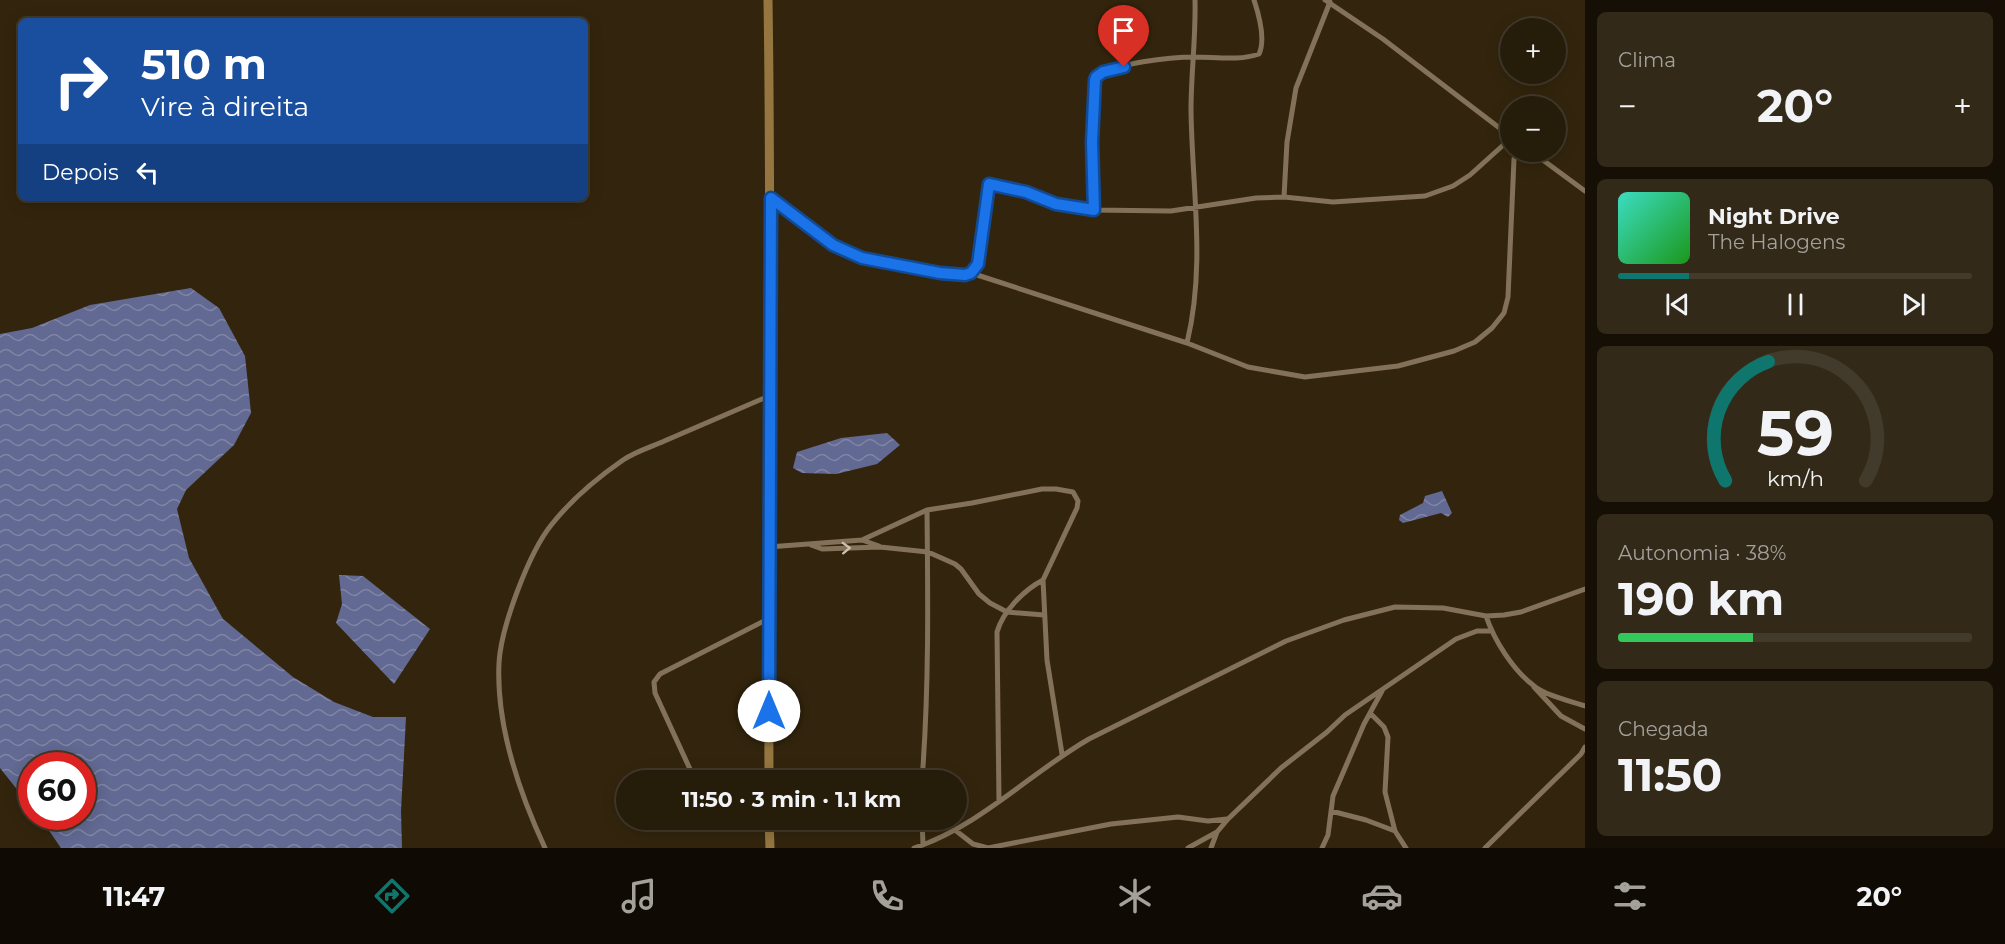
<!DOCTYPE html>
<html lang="pt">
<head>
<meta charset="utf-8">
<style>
	:root { --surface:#261c0a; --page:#322918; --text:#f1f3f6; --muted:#a4a19c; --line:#423a2b; --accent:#0f766e }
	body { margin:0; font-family:Montserrat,sans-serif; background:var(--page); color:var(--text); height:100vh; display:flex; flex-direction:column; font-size:22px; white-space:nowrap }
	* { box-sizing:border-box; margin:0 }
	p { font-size:20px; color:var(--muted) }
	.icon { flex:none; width:33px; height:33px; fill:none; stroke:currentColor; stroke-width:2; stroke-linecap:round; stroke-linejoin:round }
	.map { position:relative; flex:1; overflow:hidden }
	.sheet { display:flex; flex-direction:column; gap:12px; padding:12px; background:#150f06; width:420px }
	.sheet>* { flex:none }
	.guide { position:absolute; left:18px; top:18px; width:570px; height:183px; border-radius:9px; box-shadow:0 3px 15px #0003,0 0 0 2px var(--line); background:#1a4fa0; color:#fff; overflow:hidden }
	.controls { position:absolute; left:1500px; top:18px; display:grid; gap:12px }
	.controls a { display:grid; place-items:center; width:66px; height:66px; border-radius:50%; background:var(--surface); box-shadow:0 3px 15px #0003,0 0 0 2px var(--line); font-size:30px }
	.speed { position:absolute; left:18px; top:752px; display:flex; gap:12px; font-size:30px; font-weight:700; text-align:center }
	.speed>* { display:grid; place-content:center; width:78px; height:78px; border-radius:50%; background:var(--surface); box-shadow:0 3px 15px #0003,0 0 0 2px var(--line); line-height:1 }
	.speed .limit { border:9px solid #d22; background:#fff; color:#111 }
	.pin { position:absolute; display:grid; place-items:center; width:51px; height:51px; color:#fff; margin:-62px -26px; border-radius:50% 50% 50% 0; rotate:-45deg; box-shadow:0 0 6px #0007 }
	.pin .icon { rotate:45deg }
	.me { position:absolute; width:66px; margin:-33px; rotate:0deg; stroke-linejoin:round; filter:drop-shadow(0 0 4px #0008) }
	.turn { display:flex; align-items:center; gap:21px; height:126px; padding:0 24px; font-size:27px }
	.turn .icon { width:78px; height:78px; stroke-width:2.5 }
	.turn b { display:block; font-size:42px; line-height:51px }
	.then { display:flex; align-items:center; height:57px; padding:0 24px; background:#0003; gap:12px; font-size:22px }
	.big { font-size:45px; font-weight:700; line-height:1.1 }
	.sheet .widget { flex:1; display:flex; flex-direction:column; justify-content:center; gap:9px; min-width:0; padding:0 21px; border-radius:9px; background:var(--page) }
	.sheet .dial { align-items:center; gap:0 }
	.dial svg { height:156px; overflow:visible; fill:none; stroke:var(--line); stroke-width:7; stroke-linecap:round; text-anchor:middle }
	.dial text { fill:var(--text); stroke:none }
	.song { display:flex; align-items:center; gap:18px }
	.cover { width:72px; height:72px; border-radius:9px; background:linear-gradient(135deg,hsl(170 70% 55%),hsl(120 70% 35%)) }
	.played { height:6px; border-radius:3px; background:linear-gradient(90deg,var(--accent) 20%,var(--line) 20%) }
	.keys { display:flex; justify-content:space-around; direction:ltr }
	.heat { display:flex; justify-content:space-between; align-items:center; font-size:33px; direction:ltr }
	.charge { height:9px; border-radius:4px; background:linear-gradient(90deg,#34c759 38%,var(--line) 0) }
	.trip { position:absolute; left:616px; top:770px; width:351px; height:60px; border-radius:30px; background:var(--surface); box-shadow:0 3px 15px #0003,0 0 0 2px var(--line); font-weight:700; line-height:60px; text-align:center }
	.tabs { display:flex; height:96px; justify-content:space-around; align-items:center; background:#0f0b04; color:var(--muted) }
	.tabs .icon { width:42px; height:42px }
	.tabs .active { color:var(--accent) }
	.tabs b { font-size:27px; color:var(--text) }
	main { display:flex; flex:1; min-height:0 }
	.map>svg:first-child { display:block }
</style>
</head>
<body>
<main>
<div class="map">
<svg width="1585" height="848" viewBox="0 0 1585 848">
	<defs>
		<pattern id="water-waves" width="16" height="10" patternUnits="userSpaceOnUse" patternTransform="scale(1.5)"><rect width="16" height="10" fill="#626992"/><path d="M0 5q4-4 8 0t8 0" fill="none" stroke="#8085a5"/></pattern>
	</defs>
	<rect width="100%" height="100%" fill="#33250d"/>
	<!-- water -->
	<path fill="url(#water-waves)" d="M 191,288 L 219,308 L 245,356 L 251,413 L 234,445 L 186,490 L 177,509 L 189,558 L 223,619 L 293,677 L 334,702 L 373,717 L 406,717 L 401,811 L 402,848 L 61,848 L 39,816 L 82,816 L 82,765 L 32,765 L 31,807 L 0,768 L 0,334 L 32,328 L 90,305 Z
		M 887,433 L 900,445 L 877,464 L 836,474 L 802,473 L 793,468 L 797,452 L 841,438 Z
		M 1442,491 L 1452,513 L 1448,517 L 1441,513 L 1403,523 L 1399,520 L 1400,515 L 1423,503 L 1425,496 Z
		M 339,575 L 363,576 L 430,629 L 394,684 L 336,623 L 342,604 Z"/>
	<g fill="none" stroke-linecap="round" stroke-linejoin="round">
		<!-- minor -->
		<path stroke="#837259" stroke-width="5" d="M 1325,0 L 1383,39 L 1510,136
			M 1532,152 L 1585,191
			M 1284,197 L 1287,142 L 1296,88 L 1330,2
			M 771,198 C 790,212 813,233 833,245 C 856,258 947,280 971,273 L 1187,343 L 1248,367 L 1305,377 L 1398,366 L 1454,351 L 1475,342 L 1492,328 L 1504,313 L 1508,297 L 1514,159 L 1516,152
			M 1093,210 L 1092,142 L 1096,77 C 1115,63 1170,57 1195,57 C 1215,57 1240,61 1259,54 C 1266,39 1259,15 1254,0
			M 971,273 L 978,264 L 989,184 L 1026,192 L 1056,204 L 1093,210 L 1171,211 L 1256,198 L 1284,197 L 1333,202 L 1425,196 L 1453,186 L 1470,175 L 1510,139
			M 1187,343 C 1206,264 1192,190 1191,110 C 1191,73 1196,37 1195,0
			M 862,540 L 927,510 L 972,503 L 1042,489 L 1056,489 L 1073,492 L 1078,501 L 1077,508 L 1043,580 L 1047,660 L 1062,754
			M 811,545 L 822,549 L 880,547 L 928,552 L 955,564 L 961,569 L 979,594 L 990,603 L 1007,612 L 1044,615
			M 768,547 L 862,540 L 879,546
			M 1486,616 C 1494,640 1513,670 1533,685 C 1544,695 1570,701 1585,706
			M 1534,687 L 1561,716 L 1585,729
			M 1370,713 L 1384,727 L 1388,737 L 1385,792 L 1395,831 L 1406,848
			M 695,780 L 655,693 L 654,682 L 660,674 L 768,619
			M 922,780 C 929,690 928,600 927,510
			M 999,801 L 997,632 C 1003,611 1024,590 1043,580
			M 1331,811 L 1366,820 L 1395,831
			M 922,819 L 923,845
			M 955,830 L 973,844 L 988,848 L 1111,824 L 1178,817 L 1208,821 L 1227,819
			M 545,848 C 519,792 496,726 499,663 C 501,627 529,552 552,524 C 572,499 597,478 623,460 C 636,451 654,446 669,439 C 702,425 736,410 769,396
			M 914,848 C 980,826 1030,773 1089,739 L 1286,641 L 1344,620 L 1395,607 L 1443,608 L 1486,616 L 1504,615 L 1521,612 L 1585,589
			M 1188,848 L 1217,832
			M 1211,848 L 1217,832 L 1228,819 L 1281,768 L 1327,732 L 1345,715 L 1456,639 L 1477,631 L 1491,631
			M 1322,848 L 1328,835 L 1333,796 L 1364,724 L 1382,691
			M 1485,848 L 1581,754 L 1585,747"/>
		<!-- primary -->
		<path stroke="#957640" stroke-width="9" d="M 768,0 C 772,260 768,520 769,780
			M 769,819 L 770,848"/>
	</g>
	<!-- one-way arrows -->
	<defs><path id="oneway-chevron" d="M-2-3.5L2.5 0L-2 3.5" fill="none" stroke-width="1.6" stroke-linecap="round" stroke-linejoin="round" transform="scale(1.5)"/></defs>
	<use stroke="#cec2b2" href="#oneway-chevron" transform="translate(846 548) rotate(-2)"/>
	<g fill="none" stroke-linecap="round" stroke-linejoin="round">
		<defs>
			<path id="route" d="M 769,711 L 771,198 L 833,245 L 862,258 L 940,273 L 965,275 L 971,273 L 978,264 L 989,184 L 1026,192 L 1056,204 L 1094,210 L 1092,142 L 1095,80 L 1096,77 L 1103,72 L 1124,67"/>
		</defs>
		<!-- route casing -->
		<use href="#route" stroke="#114b97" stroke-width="15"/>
		<!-- route -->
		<use href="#route" stroke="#1a73e8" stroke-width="10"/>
	</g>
</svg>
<div class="controls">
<a>+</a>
<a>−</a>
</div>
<div class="speed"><div class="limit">60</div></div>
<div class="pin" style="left:1124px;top:67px;background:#d93025"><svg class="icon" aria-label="arrive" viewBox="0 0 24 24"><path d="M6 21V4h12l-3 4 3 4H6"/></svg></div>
<svg class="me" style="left:769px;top:711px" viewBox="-20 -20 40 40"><circle r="19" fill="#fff"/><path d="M0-13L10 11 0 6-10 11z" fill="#1a73e8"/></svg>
<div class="trip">11:50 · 3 min · 1.1 km</div>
<div class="guide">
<div class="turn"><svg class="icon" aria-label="right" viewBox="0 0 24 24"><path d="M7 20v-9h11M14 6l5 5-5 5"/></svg><div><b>510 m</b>Vire à direita</div></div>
<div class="then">Depois<svg class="icon" aria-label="left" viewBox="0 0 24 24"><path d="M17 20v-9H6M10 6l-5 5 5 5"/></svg></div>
</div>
</div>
<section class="sheet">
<div class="widget"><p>Clima</p>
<div class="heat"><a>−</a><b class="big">20°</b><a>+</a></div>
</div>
<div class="widget">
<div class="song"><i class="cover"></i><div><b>Night Drive</b><p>The Halogens</p></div></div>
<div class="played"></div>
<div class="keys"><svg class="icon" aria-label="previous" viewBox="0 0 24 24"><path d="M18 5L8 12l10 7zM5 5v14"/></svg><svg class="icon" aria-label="pause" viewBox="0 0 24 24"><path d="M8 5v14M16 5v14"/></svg><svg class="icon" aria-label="next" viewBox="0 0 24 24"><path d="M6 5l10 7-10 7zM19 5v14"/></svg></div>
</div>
<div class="widget dial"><svg viewBox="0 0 100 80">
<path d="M14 69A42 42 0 1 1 86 69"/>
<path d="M14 69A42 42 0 0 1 36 8" stroke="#0f766e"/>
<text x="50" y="56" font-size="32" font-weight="700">59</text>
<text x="50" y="72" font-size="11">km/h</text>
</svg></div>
<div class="widget"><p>Autonomia · 38%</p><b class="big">190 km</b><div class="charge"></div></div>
<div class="widget"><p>Chegada</p><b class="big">11:50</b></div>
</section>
</main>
<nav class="tabs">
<b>11:47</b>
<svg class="icon active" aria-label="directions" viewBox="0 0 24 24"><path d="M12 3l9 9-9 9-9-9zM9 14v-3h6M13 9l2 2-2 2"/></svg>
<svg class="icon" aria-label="music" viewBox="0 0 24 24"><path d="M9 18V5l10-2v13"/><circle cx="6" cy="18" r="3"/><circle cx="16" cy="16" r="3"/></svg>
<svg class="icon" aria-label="phone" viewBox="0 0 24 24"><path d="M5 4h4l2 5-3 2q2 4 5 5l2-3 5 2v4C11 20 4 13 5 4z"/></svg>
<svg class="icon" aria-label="climate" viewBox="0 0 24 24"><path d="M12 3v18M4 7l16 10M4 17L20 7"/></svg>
<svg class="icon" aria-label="car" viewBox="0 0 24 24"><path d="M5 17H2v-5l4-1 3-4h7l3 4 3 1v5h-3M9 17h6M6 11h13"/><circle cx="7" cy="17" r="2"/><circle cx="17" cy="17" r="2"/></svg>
<svg class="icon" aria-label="filters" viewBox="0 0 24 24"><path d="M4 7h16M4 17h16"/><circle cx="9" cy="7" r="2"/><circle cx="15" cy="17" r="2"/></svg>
<b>20°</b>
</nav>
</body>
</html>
